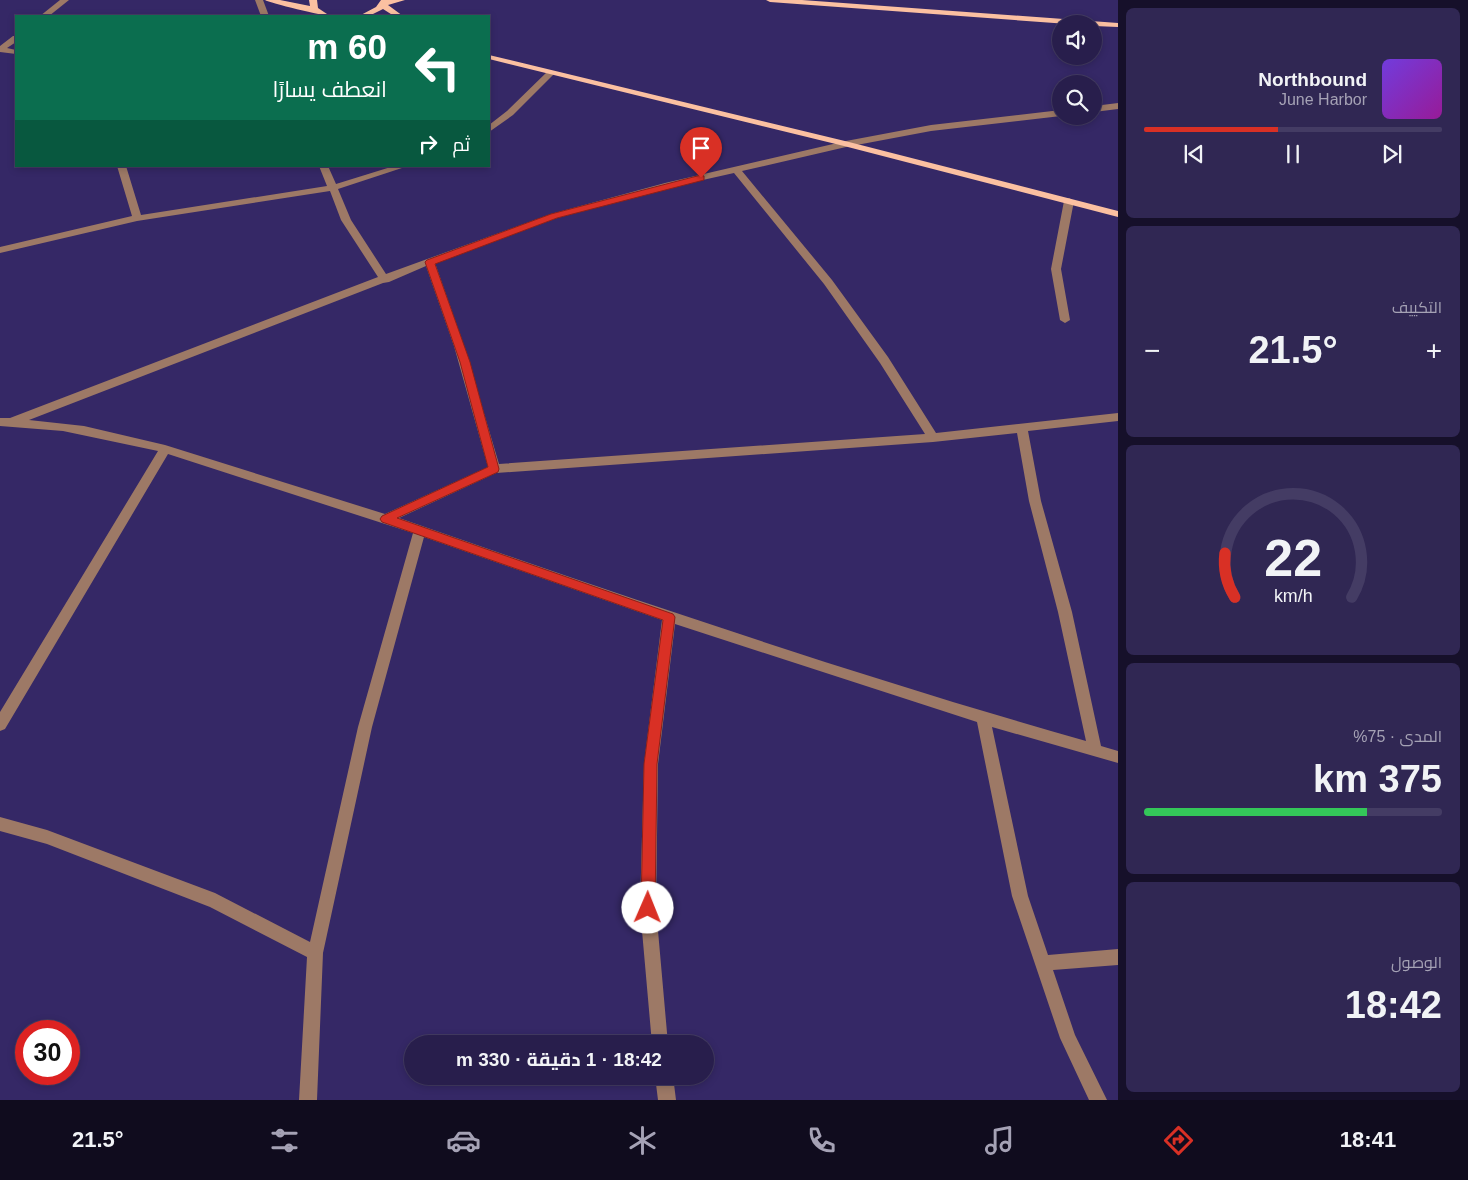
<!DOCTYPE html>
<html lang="ar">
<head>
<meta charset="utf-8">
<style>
	:root { --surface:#281e4c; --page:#302753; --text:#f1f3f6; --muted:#a5a2b5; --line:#443c64; --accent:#d93025 }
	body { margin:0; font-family:Helvetica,Cairo,sans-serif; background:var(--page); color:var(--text); direction:rtl; height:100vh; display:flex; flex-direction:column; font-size:19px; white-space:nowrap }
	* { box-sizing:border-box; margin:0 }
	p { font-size:16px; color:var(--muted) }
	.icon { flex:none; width:28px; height:28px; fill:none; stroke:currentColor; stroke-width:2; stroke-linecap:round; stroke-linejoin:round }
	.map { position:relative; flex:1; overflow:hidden; direction:ltr }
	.details { display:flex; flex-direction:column; gap:8px; padding:8px; background:#16102a; width:350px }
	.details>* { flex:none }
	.top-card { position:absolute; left:15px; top:15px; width:475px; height:152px; border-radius:0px; box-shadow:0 2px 8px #0003,0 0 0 1px var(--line); direction:rtl; background:#0b6e4f; color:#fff; overflow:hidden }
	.buttons { position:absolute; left:1052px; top:15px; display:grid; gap:10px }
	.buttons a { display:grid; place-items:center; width:50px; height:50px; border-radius:50%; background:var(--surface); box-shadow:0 2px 8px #0003,0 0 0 1px var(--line); font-size:25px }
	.speed { position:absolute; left:15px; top:1020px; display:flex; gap:10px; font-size:25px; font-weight:700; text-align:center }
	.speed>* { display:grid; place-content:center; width:65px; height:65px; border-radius:50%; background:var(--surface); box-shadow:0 2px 8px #0003,0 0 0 1px var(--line); line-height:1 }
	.speed .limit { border:8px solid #d22; background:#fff; color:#111 }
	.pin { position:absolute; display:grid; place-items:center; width:42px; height:42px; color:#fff; margin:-51px -21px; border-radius:50% 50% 50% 0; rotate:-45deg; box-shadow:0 0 5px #0007 }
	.pin .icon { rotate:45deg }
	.me { position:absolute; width:55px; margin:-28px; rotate:1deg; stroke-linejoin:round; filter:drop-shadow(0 0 4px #0008) }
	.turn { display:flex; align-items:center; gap:18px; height:105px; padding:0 20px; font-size:22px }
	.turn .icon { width:65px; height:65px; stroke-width:2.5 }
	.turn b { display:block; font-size:35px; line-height:42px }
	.then { display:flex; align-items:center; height:48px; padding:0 20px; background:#0003; gap:10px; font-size:19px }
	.big { font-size:38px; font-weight:700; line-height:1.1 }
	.details .card { flex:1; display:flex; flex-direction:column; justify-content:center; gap:8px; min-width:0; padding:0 18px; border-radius:8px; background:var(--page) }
	.details .dial { align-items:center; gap:0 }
	.dial svg { height:130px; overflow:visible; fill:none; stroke:var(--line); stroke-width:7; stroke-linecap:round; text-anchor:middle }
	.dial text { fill:var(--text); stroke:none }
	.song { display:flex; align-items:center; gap:15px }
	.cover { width:60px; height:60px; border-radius:8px; background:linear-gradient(135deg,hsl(260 70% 55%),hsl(300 70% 35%)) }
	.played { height:5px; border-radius:2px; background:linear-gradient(90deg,var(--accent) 45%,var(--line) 45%) }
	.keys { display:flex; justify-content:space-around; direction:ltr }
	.heat { display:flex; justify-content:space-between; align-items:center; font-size:28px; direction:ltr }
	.charge { height:8px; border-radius:4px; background:linear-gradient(90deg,#34c759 75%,var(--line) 0) }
	.trip { position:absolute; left:404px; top:1035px; width:310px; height:50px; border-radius:25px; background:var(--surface); box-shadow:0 2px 8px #0003,0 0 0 1px var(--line); font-weight:700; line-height:50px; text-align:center; direction:rtl }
	.dock { display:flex; height:80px; justify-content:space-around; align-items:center; background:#100c1e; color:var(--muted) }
	.dock .icon { width:35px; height:35px }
	.dock .active { color:var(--accent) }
	.dock b { font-size:22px; color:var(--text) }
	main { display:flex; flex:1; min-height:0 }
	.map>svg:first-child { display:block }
</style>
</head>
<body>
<main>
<section class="details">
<div class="card">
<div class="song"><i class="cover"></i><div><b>Northbound</b><p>June Harbor</p></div></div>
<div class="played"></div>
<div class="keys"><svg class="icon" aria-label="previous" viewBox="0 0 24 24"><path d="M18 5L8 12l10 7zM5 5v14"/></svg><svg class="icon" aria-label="pause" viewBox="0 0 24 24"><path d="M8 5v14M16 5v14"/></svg><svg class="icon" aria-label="next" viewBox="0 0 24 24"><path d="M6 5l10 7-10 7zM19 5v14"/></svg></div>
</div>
<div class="card"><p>التكييف</p>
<div class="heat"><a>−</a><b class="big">21.5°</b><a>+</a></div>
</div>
<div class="card dial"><svg viewBox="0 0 100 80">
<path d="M14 69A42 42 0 1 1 86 69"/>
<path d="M14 69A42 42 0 0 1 8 42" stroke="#d93025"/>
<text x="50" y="56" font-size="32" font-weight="700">22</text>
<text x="50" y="72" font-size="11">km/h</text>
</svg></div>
<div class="card"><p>المدى · 75%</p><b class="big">375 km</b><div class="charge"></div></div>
<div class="card"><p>الوصول</p><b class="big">18:42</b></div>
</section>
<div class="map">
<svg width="1118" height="1100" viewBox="0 0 1118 1100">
	<rect width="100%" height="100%" fill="#352866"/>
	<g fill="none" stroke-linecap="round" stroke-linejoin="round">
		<!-- minor -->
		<path fill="#9d7966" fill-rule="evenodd" d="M 60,0 L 69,0 L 49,16 L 40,16 Z
			M 255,0 L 263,0 L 269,16 L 261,16 Z
			M 13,36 L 16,36 L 16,42 L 7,48 L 16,50 L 16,54 L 0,52 L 0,46 Z
			M 549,70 L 556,72 L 513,115 L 489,132 L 489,125 L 507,111 Z
			M 1118,103 L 1118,109 L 1094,112 L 1094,106 Z
			M 1061,110 L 1061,116 L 931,131 L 846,147 L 742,171 L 832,280 L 888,357 L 936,433 L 1118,413 L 1118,421 L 1028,431 L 1041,501 L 1072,612 L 1101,746 L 1118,751 L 1118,763 L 992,727 L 1028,896 L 1048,955 L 1118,949 L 1118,965 L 1053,970 L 1075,1035 L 1107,1100 L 1089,1100 L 1060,1038 L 1012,896 L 977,722 L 675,624 L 658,764 L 656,908 L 668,1044 L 652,1044 L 640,908 L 644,764 L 662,620 L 424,537 L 372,727 L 323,953 L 317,1100 L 299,1100 L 307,957 L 210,907 L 47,844 L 0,831 L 0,817 L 47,830 L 215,893 L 310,942 L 358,727 L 413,533 L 168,454 L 5,729 L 0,731 L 0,712 L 158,451 L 63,431 L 0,426 L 0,418 L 10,418 L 378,277 L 341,220 L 330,191 L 137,221 L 0,253 L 0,247 L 132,216 L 117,166 L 126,166 L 141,215 L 327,186 L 319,166 L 328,166 L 336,184 L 394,166 L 408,166 L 338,189 L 351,220 L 386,274 L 551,214 L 665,183 L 846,141 L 931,125 ZM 734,173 L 824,284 L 880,363 L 925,434 L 499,464 L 464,346 L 435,263 L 557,218 L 667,188 ZM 426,266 L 454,346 L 488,467 L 385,514 L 165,445 L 84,426 L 29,420 L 383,283 L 389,282 ZM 1017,433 L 1029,501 L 1058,612 L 1086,741 C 854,675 626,597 399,518 L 496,473 L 933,442 Z
			M 1069,198 L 1074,201 L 1061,269 L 1070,320 L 1065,323 L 1060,320 L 1051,269 L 1064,201 Z
			M 655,1076 L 673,1076 L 676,1100 L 658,1100 Z"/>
		<!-- major -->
		<path fill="#fbc0a1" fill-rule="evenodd" d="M 265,0 L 280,0 L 310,6 L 309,0 L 317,0 L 318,8 L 330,16 C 325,16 269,3 265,0 Z
			M 381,0 L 405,0 L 388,5 L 403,16 L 394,16 L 383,9 L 369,16 L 359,16 L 376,7 Z
			M 766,0 L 802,0 L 1118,23 L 1118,27 L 1094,26 L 1094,24 L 1068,24 L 770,2 Z
			M 489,55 L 849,142 L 1118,211 L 1118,217 L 844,146 L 489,59 Z"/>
	</g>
	<!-- route -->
	<path fill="#d93025" stroke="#8d1f18" d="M 701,175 L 704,176 L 704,180 L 557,218 L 435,264 L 470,362 L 499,469 L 498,472 L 397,518 L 673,614 L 675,617 L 657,764 L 655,908 L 653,913 L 648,915 L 643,913 L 641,908 L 644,764 L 663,620 L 382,522 L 380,519 L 382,516 L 488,467 L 460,362 L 425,262 L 427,260 L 551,214 Z"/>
</svg>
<div class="buttons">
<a><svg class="icon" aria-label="sound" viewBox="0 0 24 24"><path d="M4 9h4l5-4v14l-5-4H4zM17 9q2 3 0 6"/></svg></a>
<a><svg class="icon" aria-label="search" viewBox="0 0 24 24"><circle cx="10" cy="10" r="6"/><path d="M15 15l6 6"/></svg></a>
</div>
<div class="speed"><div class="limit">30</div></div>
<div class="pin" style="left:701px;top:178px;background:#d93025"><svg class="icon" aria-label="arrive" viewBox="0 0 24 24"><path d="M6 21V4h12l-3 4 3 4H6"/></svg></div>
<svg class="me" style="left:648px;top:908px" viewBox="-20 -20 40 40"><circle r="19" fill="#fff"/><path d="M0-13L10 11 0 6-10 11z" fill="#d93025"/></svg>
<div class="trip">18:42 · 1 دقيقة · 330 m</div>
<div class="top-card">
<div class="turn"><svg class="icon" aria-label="left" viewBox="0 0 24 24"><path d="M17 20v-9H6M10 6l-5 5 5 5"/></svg><div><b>60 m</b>انعطف يسارًا</div></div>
<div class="then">ثم<svg class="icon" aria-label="right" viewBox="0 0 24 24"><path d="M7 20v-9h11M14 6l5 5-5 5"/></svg></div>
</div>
</div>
</main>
<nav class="dock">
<b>18:41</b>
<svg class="icon active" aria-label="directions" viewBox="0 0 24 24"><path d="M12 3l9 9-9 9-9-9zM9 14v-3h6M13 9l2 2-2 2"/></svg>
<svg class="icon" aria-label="music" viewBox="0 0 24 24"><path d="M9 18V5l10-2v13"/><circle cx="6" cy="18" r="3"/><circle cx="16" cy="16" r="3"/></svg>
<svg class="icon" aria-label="phone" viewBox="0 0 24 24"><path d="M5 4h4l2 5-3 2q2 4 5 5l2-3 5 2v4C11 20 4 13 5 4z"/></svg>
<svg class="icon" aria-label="climate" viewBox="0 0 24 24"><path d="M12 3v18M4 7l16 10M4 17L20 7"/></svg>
<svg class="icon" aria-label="car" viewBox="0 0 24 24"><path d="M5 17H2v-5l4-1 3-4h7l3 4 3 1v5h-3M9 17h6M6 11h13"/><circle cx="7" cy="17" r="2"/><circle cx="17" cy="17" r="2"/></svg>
<svg class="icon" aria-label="filters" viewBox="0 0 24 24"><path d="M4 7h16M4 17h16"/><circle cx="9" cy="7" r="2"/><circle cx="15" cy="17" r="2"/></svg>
<b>21.5°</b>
</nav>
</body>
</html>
